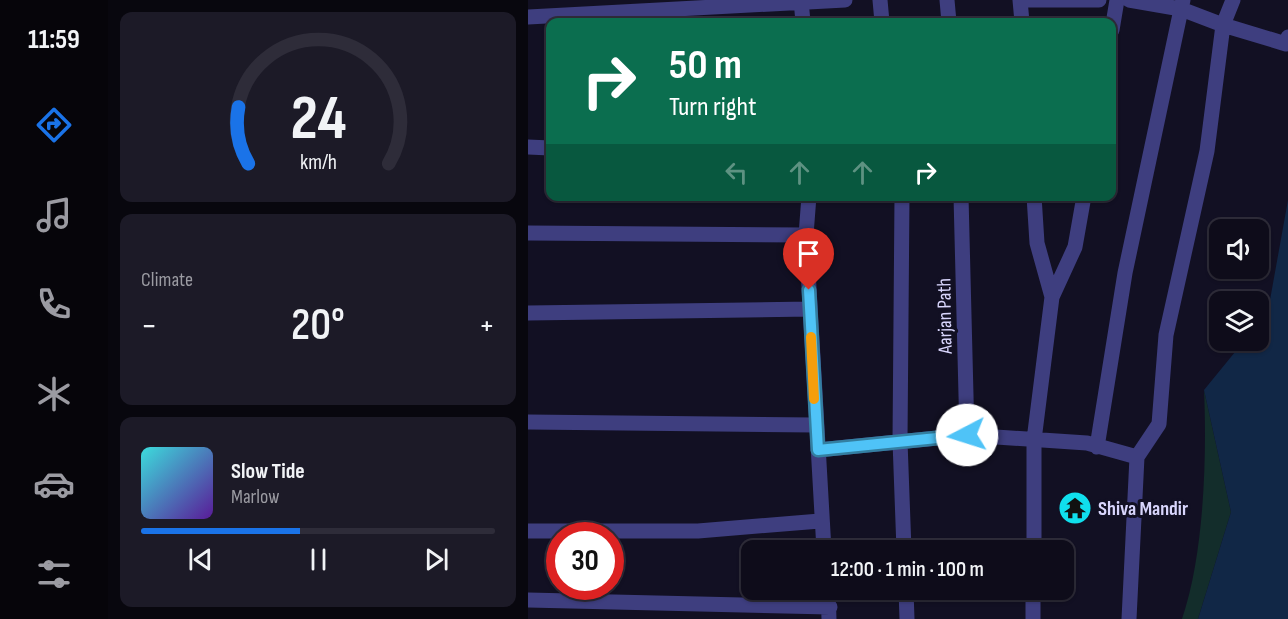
<!DOCTYPE html>
<html lang="en">
<head>
<meta charset="utf-8">
<style>
	:root { --surface:#0e0c1a; --page:#1c1a27; --text:#f1f3f6; --muted:#9b9ba2; --line:#2e2c39; --accent:#1a73e8 }
	body { margin:0; font-family:"Sofia Sans Condensed",sans-serif; background:var(--page); color:var(--text); height:100vh; display:flex; flex-direction:column; font-size:22px; white-space:nowrap }
	* { box-sizing:border-box; margin:0 }
	p { font-size:20px; color:var(--muted) }
	.icon { flex:none; width:33px; height:33px; fill:none; stroke:currentColor; stroke-width:2; stroke-linecap:round; stroke-linejoin:round }
	.map { position:relative; flex:1; overflow:hidden }
	.drawer { display:flex; flex-direction:column; gap:12px; padding:12px; background:#08070e; width:420px }
	.drawer>* { flex:none }
	.banner { position:absolute; left:18px; top:18px; width:570px; height:183px; border-radius:12px; box-shadow:0 2px 4px #0004,0 0 0 2px var(--line); background:#0b6e4f; color:#fff; overflow:hidden }
	.fabs { position:absolute; left:681px; top:219px; display:grid; gap:12px }
	.fabs a { display:grid; place-items:center; width:60px; height:60px; border-radius:12px; background:var(--surface); box-shadow:0 2px 4px #0004,0 0 0 2px var(--line); font-size:30px }
	.speed { position:absolute; left:18px; top:522px; display:flex; gap:12px; font-size:30px; font-weight:700; text-align:center }
	.speed>* { display:grid; place-content:center; width:78px; height:78px; border-radius:50%; background:var(--surface); box-shadow:0 2px 4px #0004,0 0 0 2px var(--line); line-height:1 }
	.speed .limit { border:9px solid #d22; background:#fff; color:#111 }
	.pin { position:absolute; display:grid; place-items:center; width:51px; height:51px; color:#fff; margin:-62px -26px; border-radius:50% 50% 50% 0; rotate:-45deg; box-shadow:0 0 6px #0007 }
	.pin .icon { rotate:45deg }
	.me { position:absolute; width:66px; margin:-33px; rotate:265deg; stroke-linejoin:round; filter:drop-shadow(0 0 4px #0008) }
	.turn { display:flex; align-items:center; gap:21px; height:126px; padding:0 24px; font-size:27px }
	.turn .icon { width:78px; height:78px; stroke-width:2.5 }
	.turn b { display:block; font-size:42px; line-height:51px }
	.lanes { display:flex; align-items:center; height:57px; padding:0 24px; background:#0003; justify-content:center; gap:30px; direction:ltr }
	.lanes .off { opacity:.35 }
	.big { font-size:45px; font-weight:600; line-height:1.1 }
	.drawer .tile { flex:1; display:flex; flex-direction:column; justify-content:center; gap:9px; min-width:0; padding:0 21px; border-radius:12px; background:var(--page) }
	.drawer .dial { align-items:center; gap:0 }
	.dial svg { height:156px; overflow:visible; fill:none; stroke:var(--line); stroke-width:7; stroke-linecap:round; text-anchor:middle }
	.dial text { fill:var(--text); stroke:none }
	.song { display:flex; align-items:center; gap:18px }
	.cover { width:72px; height:72px; border-radius:9px; background:linear-gradient(135deg,hsl(180 70% 55%),hsl(270 70% 35%)) }
	.played { height:6px; border-radius:3px; background:linear-gradient(90deg,var(--accent) 45%,var(--line) 45%) }
	.keys { display:flex; justify-content:space-around; direction:ltr }
	.heat { display:flex; justify-content:space-between; align-items:center; font-size:33px; direction:ltr }
	.trip { position:absolute; left:213px; top:540px; width:333px; height:60px; border-radius:12px; background:var(--surface); box-shadow:0 2px 4px #0004,0 0 0 2px var(--line); font-weight:600; line-height:60px; text-align:center }
	main { display:flex; flex:1; min-height:0 }
	.menu { display:flex; flex-direction:column; width:108px; justify-content:space-around; align-items:center; background:#06050a; color:var(--muted) }
	.menu .icon { width:42px; height:42px }
	.menu .on { color:var(--accent) }
	.menu b { font-size:27px; color:var(--text) }
	.map>svg:first-child { display:block }
</style>
</head>
<body>
<main>
<nav class="menu">
<b>11:59</b>
<svg class="icon on" aria-label="directions" viewBox="0 0 24 24"><path d="M12 3l9 9-9 9-9-9zM9 14v-3h6M13 9l2 2-2 2"/></svg>
<svg class="icon" aria-label="music" viewBox="0 0 24 24"><path d="M9 18V5l10-2v13"/><circle cx="6" cy="18" r="3"/><circle cx="16" cy="16" r="3"/></svg>
<svg class="icon" aria-label="phone" viewBox="0 0 24 24"><path d="M5 4h4l2 5-3 2q2 4 5 5l2-3 5 2v4C11 20 4 13 5 4z"/></svg>
<svg class="icon" aria-label="climate" viewBox="0 0 24 24"><path d="M12 3v18M4 7l16 10M4 17L20 7"/></svg>
<svg class="icon" aria-label="car" viewBox="0 0 24 24"><path d="M5 17H2v-5l4-1 3-4h7l3 4 3 1v5h-3M9 17h6M6 11h13"/><circle cx="7" cy="17" r="2"/><circle cx="17" cy="17" r="2"/></svg>
<svg class="icon" aria-label="filters" viewBox="0 0 24 24"><path d="M4 7h16M4 17h16"/><circle cx="9" cy="7" r="2"/><circle cx="15" cy="17" r="2"/></svg>
</nav>
<section class="drawer">
<div class="tile dial"><svg viewBox="0 0 100 80">
<path d="M14 69A42 42 0 1 1 86 69"/>
<path d="M14 69A42 42 0 0 1 9 40" stroke="#1a73e8"/>
<text x="50" y="56" font-size="32" font-weight="700">24</text>
<text x="50" y="72" font-size="11">km/h</text>
</svg></div>
<div class="tile"><p>Climate</p>
<div class="heat"><a>−</a><b class="big">20°</b><a>+</a></div>
</div>
<div class="tile">
<div class="song"><i class="cover"></i><div><b>Slow Tide</b><p>Marlow</p></div></div>
<div class="played"></div>
<div class="keys"><svg class="icon" aria-label="previous" viewBox="0 0 24 24"><path d="M18 5L8 12l10 7zM5 5v14"/></svg><svg class="icon" aria-label="pause" viewBox="0 0 24 24"><path d="M8 5v14M16 5v14"/></svg><svg class="icon" aria-label="next" viewBox="0 0 24 24"><path d="M6 5l10 7-10 7zM19 5v14"/></svg></div>
</div>
</section>
<div class="map">
<svg width="760" height="619" viewBox="0 0 760 619">
	<rect width="100%" height="100%" fill="#121023"/>
	<!-- green -->
	<path fill="#132d2b" d="M 676,390 L 703,512 L 670,619 L 654,619 C 676,555 679,457 676,390 Z"/>
	<!-- water -->
	<path fill="#112746" d="M 760,200 L 760,619 L 670,619 L 703,512 L 676,390 L 716,341 L 730,340 L 731,323 L 740,311 Z"/>
	<g fill="none" stroke-linecap="round" stroke-linejoin="round">
		<!-- minor -->
		<path stroke="#3e3e7f" stroke-width="15" d="M 273,0 L 275,22
			M 352,0 L 354,22
			M 419,0 L 421,22
			M 492,0 L 494,22
			M 493,0 L 571,0
			M 601,0 L 653,9 L 695,25 L 758,44 L 760,37
			M 0,17 L 317,0
			M 584,30 L 589,0
			M 0,147 L 22,148
			M 281,196 L 278,235 L 296,550
			M 374,196 L 372,441 L 376,550
			M 433,196 L 439,435
			M 0,233 L 278,235
			M 524,297 L 547,247 L 556,196
			M 0,313 L 282,309
			M 0,422 L 287,425
			M 569,447 L 597,273 L 655,0
			M 290,450 L 439,435 L 559,443 L 609,457
			M 0,531 L 170,531 L 292,521
			M 506,550 L 506,440 L 524,297 L 509,243 L 506,196
			M 300,590 L 301,619
			M 378,590 L 379,619
			M 0,600 L 302,607
			M 505,619 L 505,590
			M 601,619 L 609,457 L 631,424 L 638,335 L 679,151 L 695,25 L 705,0"/>
	</g>
	<g fill="none" stroke-linecap="round" stroke-linejoin="round">
		<defs>
			<path id="route" d="M 281,290 L 290,450 L 439,435"/>
		</defs>
		<!-- route casing -->
		<use href="#route" stroke="#337fa1" stroke-width="15"/>
		<!-- route -->
		<use href="#route" stroke="#4fc3f7" stroke-width="10"/>
		<!-- slow -->
		<path stroke="#f59e0b" stroke-width="10" d="M 283,337 L 286,399"/>
	</g>
	<!-- icons -->
	<defs>
		<symbol id="temple-disc" viewBox="-11 -11 22 22"><circle r="9.5" fill="#10dfed" stroke="#121023"/><path d="M0-6L5-2H3V0L6.5 2.5H4V6H1.5V3h-3V6H-4V2.5H-6.5L-3 0V-2H-5Z" fill="#111"/></symbol>
	</defs>
	<g fill-rule="evenodd">
		<use href="#temple-disc" x="528" y="489" width="38" height="38"/>
	</g>
	<g text-anchor="middle" stroke-width="6" stroke-linejoin="round" paint-order="stroke">
		<!-- street labels -->
		<g font-size="20" fill="#d8d5fc" stroke="#121023">
			<text transform="translate(416 316) rotate(-91)" y="7">Aarjan Path</text>
		</g>
		<!-- poi labels -->
		<g font-size="20" font-weight="bold" fill="#d8d5fc" stroke="#121023" text-anchor="start">
			<text x="570" y="515">Shiva Mandir</text>
		</g>
	</g>
</svg>
<div class="fabs">
<a><svg class="icon" aria-label="sound" viewBox="0 0 24 24"><path d="M4 9h4l5-4v14l-5-4H4zM17 9q2 3 0 6"/></svg></a>
<a><svg class="icon" aria-label="layers" viewBox="0 0 24 24"><path d="M12 4l9 5-9 5-9-5zM3 14l9 5 9-5"/></svg></a>
</div>
<div class="speed"><div class="limit">30</div></div>
<div class="pin" style="left:281px;top:290px;background:#d93025"><svg class="icon" aria-label="arrive" viewBox="0 0 24 24"><path d="M6 21V4h12l-3 4 3 4H6"/></svg></div>
<svg class="me" style="left:439px;top:435px" viewBox="-20 -20 40 40"><circle r="19" fill="#fff"/><path d="M0-13L10 11 0 6-10 11z" fill="#4fc3f7"/></svg>
<div class="trip">12:00 · 1 min · 100 m</div>
<div class="banner">
<div class="turn"><svg class="icon" aria-label="right" viewBox="0 0 24 24"><path d="M7 20v-9h11M14 6l5 5-5 5"/></svg><div><b>50 m</b>Turn right</div></div>
<div class="lanes"><svg class="icon off" aria-label="left" viewBox="0 0 24 24"><path d="M17 20v-9H6M10 6l-5 5 5 5"/></svg><svg class="icon off" aria-label="ahead" viewBox="0 0 24 24"><path d="M12 20V5M6 11l6-6 6 6"/></svg><svg class="icon off" aria-label="ahead" viewBox="0 0 24 24"><path d="M12 20V5M6 11l6-6 6 6"/></svg><svg class="icon" aria-label="right" viewBox="0 0 24 24"><path d="M7 20v-9h11M14 6l5 5-5 5"/></svg></div>
</div>
</div>
</main>
</body>
</html>
